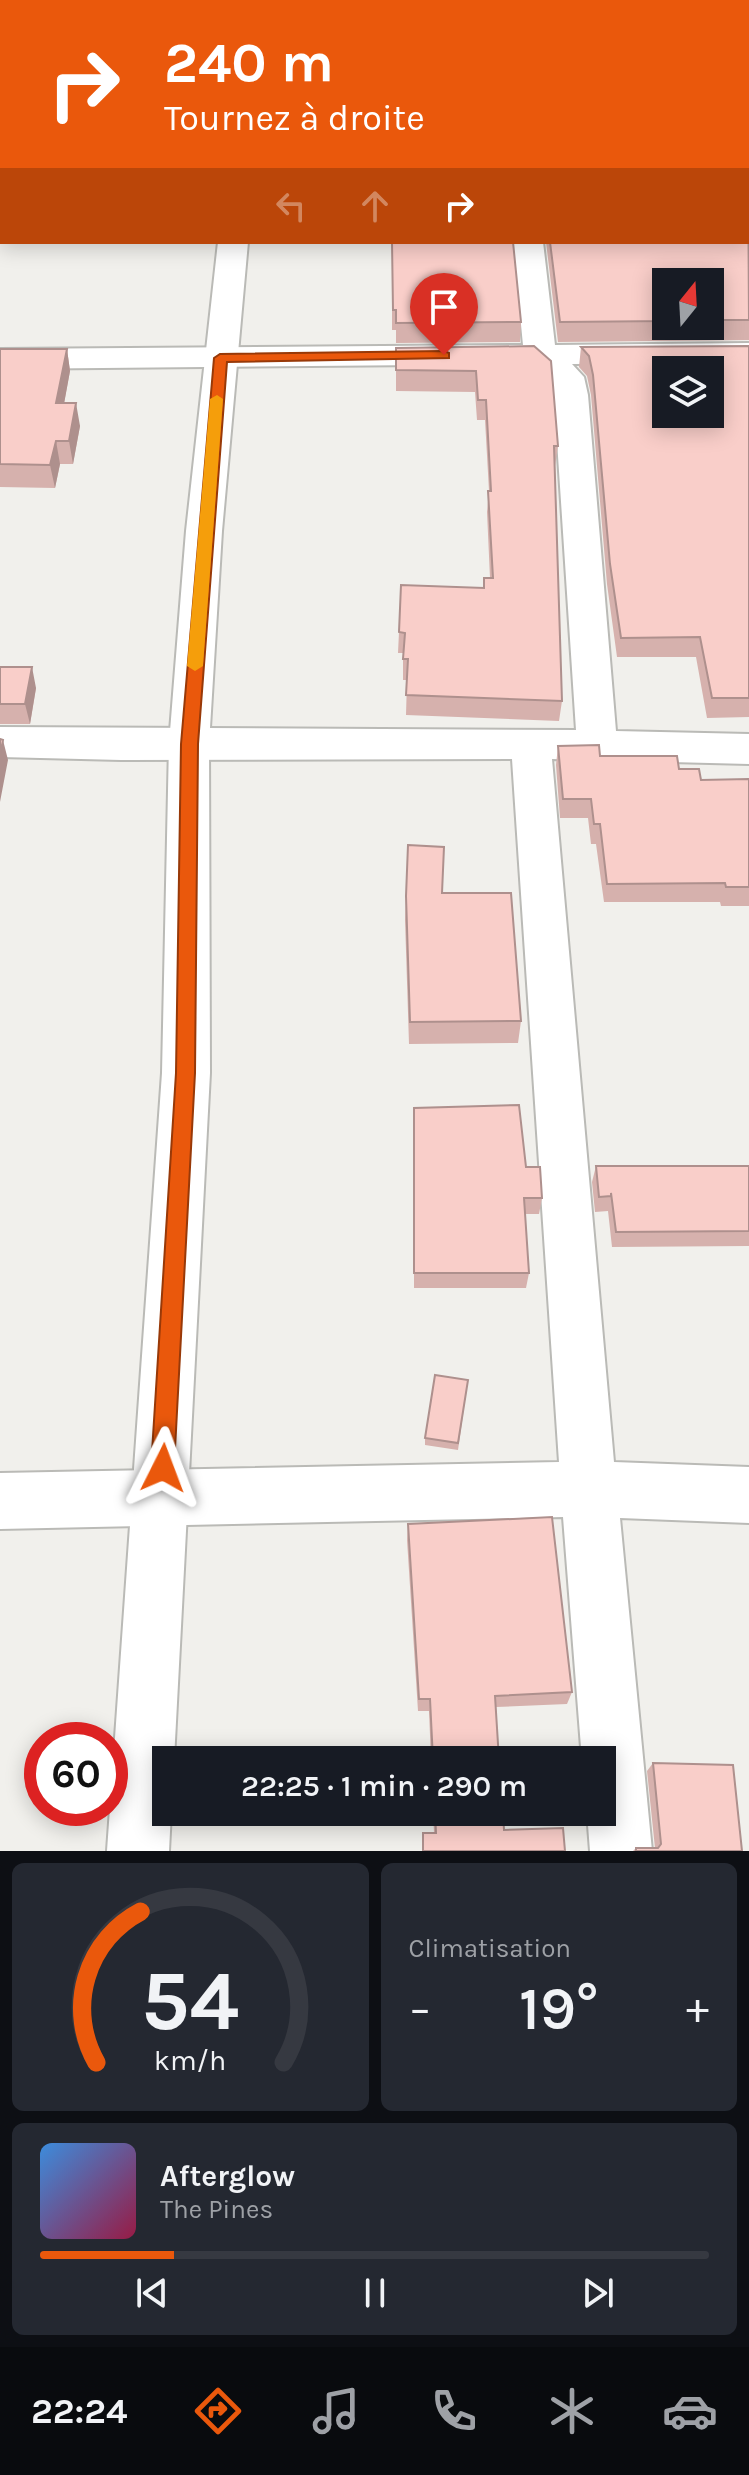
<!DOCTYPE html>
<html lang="fr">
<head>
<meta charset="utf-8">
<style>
	:root { --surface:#171b24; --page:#242831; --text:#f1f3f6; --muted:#9ea1a6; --line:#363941; --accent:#ea580c }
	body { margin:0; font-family:Karla,sans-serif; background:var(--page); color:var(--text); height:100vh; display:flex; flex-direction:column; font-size:30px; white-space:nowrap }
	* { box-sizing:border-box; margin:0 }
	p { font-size:26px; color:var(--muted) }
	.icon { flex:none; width:44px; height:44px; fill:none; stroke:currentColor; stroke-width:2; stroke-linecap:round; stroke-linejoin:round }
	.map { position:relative; height:1851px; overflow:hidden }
	.sheet { display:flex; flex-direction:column; gap:12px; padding:12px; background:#0d0f14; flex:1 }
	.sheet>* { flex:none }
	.hud { position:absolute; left:0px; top:0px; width:750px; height:244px; box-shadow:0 4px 20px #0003; background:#ea580c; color:#fff; overflow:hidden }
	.needle { width:52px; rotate:18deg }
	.controls { position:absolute; left:652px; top:268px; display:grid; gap:16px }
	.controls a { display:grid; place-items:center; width:72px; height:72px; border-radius:0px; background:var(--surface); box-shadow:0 4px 20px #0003; font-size:40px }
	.speed { position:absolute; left:24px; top:1722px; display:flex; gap:16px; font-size:40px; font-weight:700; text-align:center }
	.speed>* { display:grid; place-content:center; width:104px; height:104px; border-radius:50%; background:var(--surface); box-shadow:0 4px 20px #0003; line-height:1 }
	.speed .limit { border:12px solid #d22; background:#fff; color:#111 }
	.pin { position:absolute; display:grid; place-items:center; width:68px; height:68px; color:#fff; margin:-82px -34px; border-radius:50% 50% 50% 0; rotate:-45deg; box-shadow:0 0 8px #0007 }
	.pin .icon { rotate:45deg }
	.me { position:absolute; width:88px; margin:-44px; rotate:3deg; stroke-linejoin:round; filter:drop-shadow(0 0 6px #0008) }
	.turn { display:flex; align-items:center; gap:28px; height:168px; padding:0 32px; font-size:36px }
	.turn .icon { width:104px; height:104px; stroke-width:2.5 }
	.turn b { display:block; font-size:56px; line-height:68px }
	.lanes { display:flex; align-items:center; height:76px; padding:0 32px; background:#0003; justify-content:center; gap:40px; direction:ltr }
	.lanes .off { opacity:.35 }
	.big { font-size:60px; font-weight:600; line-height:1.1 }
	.sheet .widget { flex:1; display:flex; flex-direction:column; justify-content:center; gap:12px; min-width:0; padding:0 28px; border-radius:12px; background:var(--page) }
	.sheet .dial { align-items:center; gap:0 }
	.dial svg { height:208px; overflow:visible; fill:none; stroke:var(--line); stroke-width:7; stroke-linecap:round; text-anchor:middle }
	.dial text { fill:var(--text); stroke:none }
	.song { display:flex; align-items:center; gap:24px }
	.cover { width:96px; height:96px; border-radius:12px; background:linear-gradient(135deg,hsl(210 70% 55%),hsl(340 70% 35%)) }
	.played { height:8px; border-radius:4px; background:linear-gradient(90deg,var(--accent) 20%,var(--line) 20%) }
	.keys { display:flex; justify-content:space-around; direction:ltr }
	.heat { display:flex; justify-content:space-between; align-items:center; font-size:44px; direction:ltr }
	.sheet .tiles { flex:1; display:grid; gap:12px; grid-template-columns:1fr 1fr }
	.widget:last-child { grid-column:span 2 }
	.trip { position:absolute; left:152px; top:1746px; width:464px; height:80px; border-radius:0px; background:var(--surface); box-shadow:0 4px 20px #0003; font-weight:600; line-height:80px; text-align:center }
	.tab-bar { display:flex; height:128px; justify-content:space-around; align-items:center; background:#090b0e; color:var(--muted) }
	.tab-bar .icon { width:56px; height:56px }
	.tab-bar .selected { color:var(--accent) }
	.tab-bar b { font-size:36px; color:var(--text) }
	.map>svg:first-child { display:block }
</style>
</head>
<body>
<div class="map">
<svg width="749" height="1851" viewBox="0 0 749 1851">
	<rect width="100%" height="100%" fill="#f1f0ec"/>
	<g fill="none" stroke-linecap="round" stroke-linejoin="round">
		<defs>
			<path id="minor" d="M 748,60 L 749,60 L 749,79 L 748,79 Z
				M 513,242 L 543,242 L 555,345 L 749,343 L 749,363 L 572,364 L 584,377 L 588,395 L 616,731 L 749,734 L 749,764 L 552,759 L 614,1462 L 749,1467 L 749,1523 L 620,1518 L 652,1851 L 590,1851 L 587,1812 L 602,1812 L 602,1760 L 582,1760 L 563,1517 L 0,1529 L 0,1473 L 559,1462 L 512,759 L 121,760 L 0,757 L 0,727 L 576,730 L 554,395 L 552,380 L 533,364 L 0,369 L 0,349 L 523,345 Z"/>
			<path id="major" d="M 238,0 L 264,0 L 264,2 L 238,2 Z
				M 748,79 L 749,79 L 749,95 L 748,95 Z
				M 0,80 L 2,80 L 2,96 L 0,96 Z
				M 218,242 L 248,242 L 222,531 L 209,744 L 210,1073 L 174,1760 L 166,1760 L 166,1812 L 171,1812 L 169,1851 L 107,1851 L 162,1073 L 169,744 L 186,531 Z"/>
		</defs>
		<!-- minor casing -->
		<use href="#minor" stroke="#babab6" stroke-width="4"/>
		<!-- major casing -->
		<use href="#major" stroke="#babab6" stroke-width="4"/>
		<!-- minor -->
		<use href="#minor" fill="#fff" fill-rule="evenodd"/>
		<!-- major -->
		<use href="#major" fill="#fff" fill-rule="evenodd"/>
	</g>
	<!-- wall -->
	<path fill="#d6b1ad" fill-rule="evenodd" d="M 749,166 L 749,340 L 558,342 L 546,242 L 748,242 ZM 666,282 L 710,282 L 710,326 L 666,326 Z
		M 392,242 L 521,322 L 520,342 L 396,343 L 396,330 L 392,330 Z
		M 534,346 L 558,446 L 555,466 L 562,701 L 559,721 L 406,715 L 407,680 L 403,680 L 403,653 L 398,653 L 399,632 L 483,588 L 490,578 L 487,512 L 489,491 L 485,420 L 477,420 L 475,392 L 396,391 L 396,348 Z
		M 749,346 L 749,717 L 707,718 L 696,657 L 617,657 L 607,584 L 591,395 L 587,376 L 579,367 L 581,347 Z
		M 0,349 L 67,349 L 70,371 L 64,403 L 80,426 L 73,464 L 60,464 L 55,488 L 0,487 Z
		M 0,667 L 36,688 L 30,724 L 0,724 Z
		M 558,746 L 600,756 L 679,769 L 701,780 L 749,779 L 749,906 L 721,906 L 720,902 L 604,902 L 596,844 L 591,844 L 588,818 L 560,818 L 556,765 Z
		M 408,845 L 442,893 L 521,1021 L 518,1043 L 409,1044 L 405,920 Z
		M 414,1108 L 526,1167 L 542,1198 L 539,1214 L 525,1214 L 529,1273 L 526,1288 L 414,1288 Z
		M 596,1166 L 749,1166 L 749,1246 L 612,1247 L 608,1211 L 595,1212 L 592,1182 Z
		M 468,1380 L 458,1450 L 425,1445 L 425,1438 Z
		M 408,1524 L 572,1692 L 567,1704 L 496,1707 L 499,1760 L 431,1760 L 429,1711 L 418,1711 L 407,1540 Z
		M 653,1763 L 742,1851 L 633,1851 L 636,1848 L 655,1848 L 647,1771 Z
		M 433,1812 L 503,1812 L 504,1830 L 565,1851 L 422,1851 L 423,1833 L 434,1833 Z"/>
	<!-- shaded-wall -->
	<path fill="#ae908d" d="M 0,28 L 2,28 L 2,58 L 0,58 Z
		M 67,349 L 70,371 L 60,426 L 56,403 Z
		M 76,403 L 80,426 L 73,464 L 69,441 Z
		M 56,441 L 60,464 L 55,488 L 50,465 Z
		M 32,667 L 36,688 L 30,724 L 25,704 Z
		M 3,740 L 8,760 L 0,802 L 0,755 Z"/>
	<!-- building -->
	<path fill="#f9cec9" stroke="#ae908d" stroke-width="2" fill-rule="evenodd" d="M 1,0 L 132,0 L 132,2 L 2,2 L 2,28 L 0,28 Z
		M 395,0 L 749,0 L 749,44 L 748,45 L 748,2 L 396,2 Z
		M 748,161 L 749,320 L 710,320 L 710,282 L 666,282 L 666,321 L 560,322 L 550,242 L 748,242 Z
		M 392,242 L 513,242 L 521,322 L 396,323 L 396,310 L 393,310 Z
		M 534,346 L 551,361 L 558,446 L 554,446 L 562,701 L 406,695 L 408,659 L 403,659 L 405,633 L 399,632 L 401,585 L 484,588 L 484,578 L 493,578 L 488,491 L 491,491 L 486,400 L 478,400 L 476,371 L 396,370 L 396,348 Z
		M 749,346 L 749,698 L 712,698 L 700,637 L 621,638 L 610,564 L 593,375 L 589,356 L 581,347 ZM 666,370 L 710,370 L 710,414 L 666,414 Z
		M 0,349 L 67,349 L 56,403 L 76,403 L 69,441 L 56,441 L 50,465 L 0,464 Z
		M 0,667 L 32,667 L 25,704 L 0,704 Z
		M 0,739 L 3,740 L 0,755 Z
		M 599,745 L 600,756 L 677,756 L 679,769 L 699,769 L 701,780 L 749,779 L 749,887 L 726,887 L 725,883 L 607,884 L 600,824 L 594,824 L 591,799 L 563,799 L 558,746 Z
		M 408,845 L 444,847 L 442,893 L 511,893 L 521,1021 L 410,1022 L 406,896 Z
		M 519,1105 L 526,1167 L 540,1167 L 542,1198 L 524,1198 L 529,1273 L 414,1273 L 414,1108 Z
		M 596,1166 L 749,1166 L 749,1231 L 616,1232 L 611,1193 L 611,1196 L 599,1197 Z
		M 435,1375 L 468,1380 L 458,1443 L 425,1438 Z
		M 552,1517 L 572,1692 L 495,1696 L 499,1760 L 433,1760 L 430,1699 L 419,1699 L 408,1524 Z
		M 653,1763 L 733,1765 L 742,1851 L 636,1851 L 636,1848 L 658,1848 L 661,1844 Z
		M 435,1812 L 503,1812 L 504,1830 L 563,1828 L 565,1851 L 423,1851 L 423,1833 L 436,1833 Z"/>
	<!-- route -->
	<path fill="#ea580c" stroke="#983908" stroke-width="2" d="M 444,351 L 449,353 L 449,358 L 227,362 L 198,744 L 195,1073 L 174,1468 L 171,1476 L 163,1480 L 155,1476 L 151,1468 L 176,1073 L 181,744 L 214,358 L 220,354 Z"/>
	<!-- slow -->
	<path fill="#f59e0b" d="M 217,395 L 223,399 L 203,666 L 195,671 L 187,666 L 210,399 Z"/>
</svg>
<div class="controls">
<a><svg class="needle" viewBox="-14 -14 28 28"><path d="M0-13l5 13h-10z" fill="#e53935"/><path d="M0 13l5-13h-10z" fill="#9ea1a6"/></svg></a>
<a><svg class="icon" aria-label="layers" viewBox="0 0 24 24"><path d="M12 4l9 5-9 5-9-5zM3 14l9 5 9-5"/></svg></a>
</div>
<div class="speed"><div class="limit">60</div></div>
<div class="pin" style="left:444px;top:355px;background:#d93025"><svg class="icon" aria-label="arrive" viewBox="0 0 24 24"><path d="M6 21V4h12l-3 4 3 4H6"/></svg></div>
<svg class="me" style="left:163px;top:1468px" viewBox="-20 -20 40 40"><path d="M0-17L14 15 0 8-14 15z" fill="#ea580c" stroke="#fff" stroke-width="4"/></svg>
<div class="trip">22:25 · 1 min · 290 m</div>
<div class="hud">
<div class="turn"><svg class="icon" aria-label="right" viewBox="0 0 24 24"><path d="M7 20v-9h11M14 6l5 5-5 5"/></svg><div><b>240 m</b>Tournez à droite</div></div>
<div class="lanes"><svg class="icon off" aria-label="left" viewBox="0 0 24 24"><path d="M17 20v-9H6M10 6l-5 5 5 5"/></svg><svg class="icon off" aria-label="ahead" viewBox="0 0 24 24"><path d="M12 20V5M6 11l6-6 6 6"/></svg><svg class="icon" aria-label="right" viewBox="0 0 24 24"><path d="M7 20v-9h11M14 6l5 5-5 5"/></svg></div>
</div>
</div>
<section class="sheet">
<div class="tiles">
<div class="widget dial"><svg viewBox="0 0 100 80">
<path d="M14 69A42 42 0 1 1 86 69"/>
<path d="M14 69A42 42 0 0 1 31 11" stroke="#ea580c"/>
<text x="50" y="56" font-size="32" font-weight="700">54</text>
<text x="50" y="72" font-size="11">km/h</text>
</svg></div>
<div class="widget"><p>Climatisation</p>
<div class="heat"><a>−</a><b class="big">19°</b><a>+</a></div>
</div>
<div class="widget">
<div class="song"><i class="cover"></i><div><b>Afterglow</b><p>The Pines</p></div></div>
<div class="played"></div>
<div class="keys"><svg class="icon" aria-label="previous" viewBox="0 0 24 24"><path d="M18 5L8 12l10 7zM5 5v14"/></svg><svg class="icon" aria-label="pause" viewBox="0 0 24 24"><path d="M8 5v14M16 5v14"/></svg><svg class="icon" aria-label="next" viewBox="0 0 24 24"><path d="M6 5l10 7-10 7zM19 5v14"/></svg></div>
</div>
</div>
</section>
<nav class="tab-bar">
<b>22:24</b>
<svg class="icon selected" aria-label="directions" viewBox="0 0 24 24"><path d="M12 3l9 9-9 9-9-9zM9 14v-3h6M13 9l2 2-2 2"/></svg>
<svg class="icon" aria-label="music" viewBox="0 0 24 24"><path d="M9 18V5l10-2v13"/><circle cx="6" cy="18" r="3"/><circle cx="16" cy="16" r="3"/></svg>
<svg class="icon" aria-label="phone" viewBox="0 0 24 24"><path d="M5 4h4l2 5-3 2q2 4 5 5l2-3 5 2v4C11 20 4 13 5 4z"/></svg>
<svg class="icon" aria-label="climate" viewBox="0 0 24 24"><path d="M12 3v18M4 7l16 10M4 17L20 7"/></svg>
<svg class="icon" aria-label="car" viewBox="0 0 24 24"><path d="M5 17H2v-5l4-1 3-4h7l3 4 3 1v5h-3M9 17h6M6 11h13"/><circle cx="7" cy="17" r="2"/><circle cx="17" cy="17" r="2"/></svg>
</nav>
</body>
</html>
